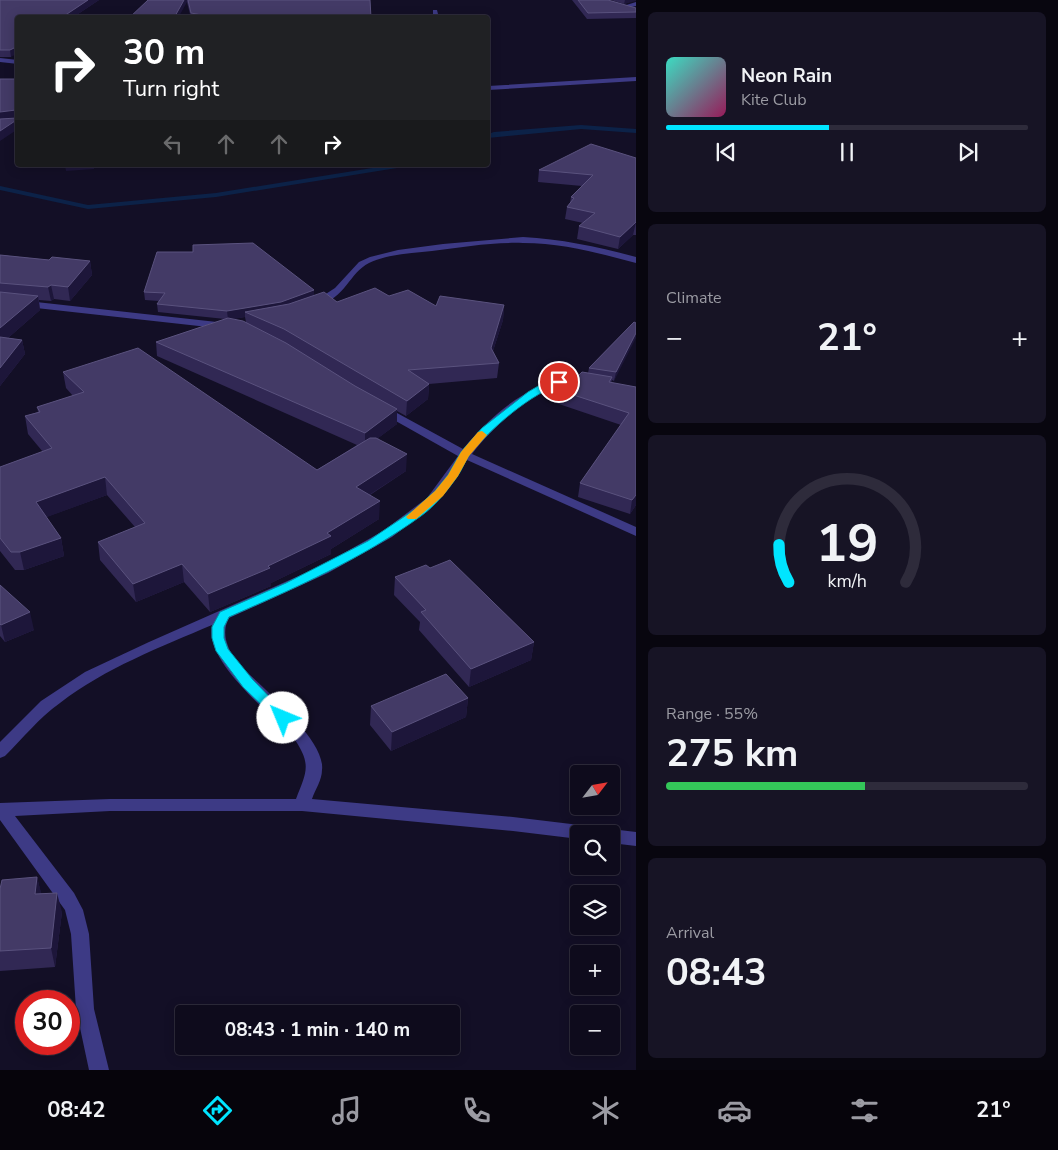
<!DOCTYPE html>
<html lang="en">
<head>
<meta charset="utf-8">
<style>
	:root { --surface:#0e0b1c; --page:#171425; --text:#f1f3f6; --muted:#9b9ba3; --line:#2e2b3b; --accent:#00e5ff }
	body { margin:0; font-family:"Nunito Sans",sans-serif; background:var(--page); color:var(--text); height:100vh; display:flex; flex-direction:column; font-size:19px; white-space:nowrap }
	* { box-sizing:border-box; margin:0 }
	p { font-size:16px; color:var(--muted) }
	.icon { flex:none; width:28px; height:28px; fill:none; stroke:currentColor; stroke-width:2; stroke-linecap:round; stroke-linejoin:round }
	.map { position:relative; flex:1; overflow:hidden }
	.details { display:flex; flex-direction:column; gap:12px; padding:12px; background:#08060f; width:422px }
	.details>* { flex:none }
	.hud { position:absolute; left:15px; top:15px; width:475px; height:152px; border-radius:5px; box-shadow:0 2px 12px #0003,0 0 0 1px var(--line); background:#202124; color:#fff; overflow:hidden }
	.needle { width:32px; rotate:59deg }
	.tools { position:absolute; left:570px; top:765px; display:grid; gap:10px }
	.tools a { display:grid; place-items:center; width:50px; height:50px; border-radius:5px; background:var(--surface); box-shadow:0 2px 12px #0003,0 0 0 1px var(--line); font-size:25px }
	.speed { position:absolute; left:15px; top:990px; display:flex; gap:10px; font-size:25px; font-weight:700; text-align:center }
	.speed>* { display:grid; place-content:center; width:65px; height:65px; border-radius:50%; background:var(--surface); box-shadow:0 2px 12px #0003,0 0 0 1px var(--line); line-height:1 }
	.speed .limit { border:8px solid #d22; background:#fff; color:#111 }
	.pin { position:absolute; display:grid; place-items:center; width:42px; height:42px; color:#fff; margin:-21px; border:2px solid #fff; border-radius:50%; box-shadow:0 1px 5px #0007 }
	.me { position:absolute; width:55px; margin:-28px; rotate:315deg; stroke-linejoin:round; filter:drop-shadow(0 0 4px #0008) }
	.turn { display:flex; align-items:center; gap:18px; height:105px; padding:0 25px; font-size:22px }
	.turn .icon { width:65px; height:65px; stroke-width:2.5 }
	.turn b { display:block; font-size:35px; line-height:42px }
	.lanes { display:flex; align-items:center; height:48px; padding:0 25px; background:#0003; justify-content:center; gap:25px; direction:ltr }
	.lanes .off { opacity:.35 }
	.big { font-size:38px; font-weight:700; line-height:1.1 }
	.details .widget { flex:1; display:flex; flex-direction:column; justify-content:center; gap:8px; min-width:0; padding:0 18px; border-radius:8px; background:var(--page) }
	.details .dial { align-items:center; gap:0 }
	.dial svg { height:130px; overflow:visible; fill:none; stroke:var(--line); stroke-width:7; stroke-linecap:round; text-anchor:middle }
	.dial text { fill:var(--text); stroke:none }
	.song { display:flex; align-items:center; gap:15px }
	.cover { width:60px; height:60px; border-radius:8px; background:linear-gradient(135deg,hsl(170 70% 55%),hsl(330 70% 35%)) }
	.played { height:5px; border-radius:2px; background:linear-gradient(90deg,var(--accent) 45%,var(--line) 45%) }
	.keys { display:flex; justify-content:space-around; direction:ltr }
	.heat { display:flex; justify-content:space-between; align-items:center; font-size:28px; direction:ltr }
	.charge { height:8px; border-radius:4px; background:linear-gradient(90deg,#34c759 55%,var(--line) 0) }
	.trip { position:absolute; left:175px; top:1005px; width:285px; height:50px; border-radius:5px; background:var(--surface); box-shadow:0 2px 12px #0003,0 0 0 1px var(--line); font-weight:700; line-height:50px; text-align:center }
	.dock { display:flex; height:80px; justify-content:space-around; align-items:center; background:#06040b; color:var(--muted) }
	.dock .icon { width:35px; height:35px }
	.dock .current { color:var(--accent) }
	.dock b { font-size:22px; color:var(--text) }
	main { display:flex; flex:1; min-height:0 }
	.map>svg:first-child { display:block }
</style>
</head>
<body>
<main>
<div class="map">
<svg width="636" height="1070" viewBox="0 0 636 1070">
	<rect width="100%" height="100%" fill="#130f26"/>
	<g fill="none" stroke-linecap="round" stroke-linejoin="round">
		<!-- stream -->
		<path fill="#0c2248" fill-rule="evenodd" d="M 581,125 L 636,129 L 636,133 L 581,129 L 488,138 L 488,134 L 494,132 Z
			M 391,165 L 406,165 L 403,167 L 216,197 L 88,209 L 0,190 L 0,186 L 88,205 L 216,193 Z"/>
		<!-- minor -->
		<path fill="#3d3a85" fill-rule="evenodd" d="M 636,2 L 636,6 L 623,9 L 620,7 Z
			M 433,10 L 437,10 L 439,18 L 433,18 Z
			M 0,58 L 18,60 L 18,64 L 0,62 Z
			M 636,77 L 636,81 L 488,90 L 488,86 Z
			M 523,237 C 561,239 599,247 636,257 L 636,263 C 599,253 562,243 523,243 C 493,242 462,247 432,251 C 412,253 388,254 369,263 C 349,273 346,298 317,306 L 312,303 L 335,288 L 359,262 L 370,257 L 398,250 L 443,244 Z
			M 0,298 L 226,323 L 231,326 L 226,329 L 0,304 Z
			M 574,377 L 578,378 L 579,380 L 578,382 C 573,383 567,383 562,385 C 529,393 492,428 472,454 L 636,527 L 636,536 L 467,460 L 436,503 L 392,537 L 328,573 L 229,618 C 221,633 227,646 235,660 C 257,684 326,738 322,770 C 322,780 315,790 312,799 L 513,817 L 596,827 L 602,829 L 604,834 L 611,829 L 636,832 L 636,846 L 611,843 L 611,834 L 579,834 L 579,839 L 513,831 L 302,811 L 110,811 L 15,816 L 74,893 L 83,910 L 89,934 L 94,1009 L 109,1070 L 89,1070 L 76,1009 L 71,934 L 65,910 L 0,820 L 0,803 L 110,799 L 296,799 C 306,773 312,765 295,740 C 273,715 203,661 212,625 C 161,647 105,668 60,703 C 39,718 23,738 5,756 L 0,758 L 0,742 L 41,701 L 85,672 L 149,642 L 319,567 L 383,531 L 427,498 L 458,456 L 378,411 L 377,409 L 378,407 L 386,407 L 463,449 C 491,415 529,382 574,377 Z"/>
	</g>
	<!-- wall -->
	<path fill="#312854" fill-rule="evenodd" d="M 0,0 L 99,0 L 72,18 L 18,18 L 11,57 L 0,57 Z
		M 148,0 L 370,0 L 371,18 L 191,18 L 187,2 Z
		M 572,0 L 608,0 L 636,8 L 636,18 L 587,19 Z
		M 611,0 L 636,0 L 624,4 Z
		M 636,158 L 636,235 L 633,235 L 618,249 L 577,239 L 579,226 L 583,223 L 565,219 L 567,207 L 570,203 L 571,197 L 582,186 L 538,182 L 539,170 Z
		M 0,255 L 49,260 L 90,261 L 92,275 L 70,301 L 54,299 L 51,301 L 39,300 L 40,310 L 8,338 L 22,340 L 25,354 L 0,386 Z
		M 314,290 L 314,295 L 337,302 L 389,296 L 436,306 L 504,305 L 503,320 L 493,351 L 499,363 L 497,378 L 429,384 L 428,399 L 406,416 L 397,411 L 397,424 L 378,438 L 406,471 L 370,495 L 379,519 L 331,549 L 331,554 L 271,583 L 271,586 L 210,612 L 184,582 L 136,602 L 100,560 L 98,542 L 135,527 L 107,495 L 46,517 L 61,538 L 64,556 L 24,570 L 15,570 L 0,551 L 0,467 L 43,452 L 28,434 L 25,416 L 38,412 L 37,407 L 73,396 L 66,388 L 63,372 L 317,470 L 357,445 L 157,356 L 156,342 L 225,319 L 158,312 L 157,304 L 159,301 L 145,300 L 144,292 ZM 245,317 L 246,322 L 231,319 Z
		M 634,322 L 614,381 L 612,380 L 611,383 L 636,387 L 636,505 L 630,514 L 578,497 L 580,483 L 621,425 L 553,402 L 555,389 L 577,377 L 588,373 L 589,368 Z
		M 395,577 L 534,642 L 531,660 L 469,687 L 419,630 L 420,622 L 394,595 Z
		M 0,585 L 34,630 L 5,642 L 0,636 Z
		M 468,698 L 466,717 L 391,751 L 370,725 L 371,706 Z
		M 37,877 L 41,894 L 62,912 L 55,967 L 0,971 L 0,889 Z"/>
	<!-- shaded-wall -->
	<path fill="#1d163a" d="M 88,0 L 99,0 L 72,18 L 61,18 Z
		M 184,0 L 187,0 L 187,2 L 178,18 L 174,18 Z
		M 625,0 L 636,0 L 636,1 L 624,4 Z
		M 18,46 L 18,53 L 11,57 L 10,50 Z
		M 16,110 L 18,119 L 0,121 L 0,112 Z
		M 18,119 L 18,129 L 0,141 L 0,131 Z
		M 65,165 L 94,165 L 94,169 L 66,171 Z
		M 636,222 L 633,235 L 618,249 L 620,237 Z
		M 90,261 L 92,275 L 70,301 L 68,287 Z
		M 51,285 L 54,299 L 51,301 L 48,287 Z
		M 314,290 L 314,298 L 282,310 L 245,312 L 245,317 L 228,320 L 227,311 Z
		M 38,296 L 40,310 L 0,345 L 0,328 Z
		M 504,305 L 503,320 L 489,363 L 491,348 Z
		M 636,333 L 636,338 L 614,381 L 616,372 Z
		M 22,340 L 25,354 L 0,386 L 0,368 Z
		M 429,384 L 428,399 L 406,416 L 407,401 Z
		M 397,409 L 397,424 L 365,448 L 365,433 Z
		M 407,454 L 406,471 L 355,504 L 356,487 Z
		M 105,477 L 107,495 L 39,520 L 36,502 Z
		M 636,495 L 636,505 L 630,514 L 632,500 Z
		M 380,501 L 379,519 L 331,549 L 331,554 L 271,583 L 271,586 L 210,612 L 208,594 L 268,566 L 327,533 Z
		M 61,538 L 64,556 L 24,570 L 20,552 Z
		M 182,564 L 184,582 L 136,602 L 133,584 Z
		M 30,612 L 34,630 L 5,642 L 1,625 Z
		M 534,642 L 531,660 L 469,687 L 471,669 Z
		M 468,698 L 466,717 L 391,751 L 392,732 Z
		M 37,877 L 42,896 L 35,894 Z
		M 57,893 L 62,912 L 55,967 L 51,948 Z"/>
	<!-- building -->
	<path fill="#433a66" stroke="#5a527e" d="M 0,0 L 88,0 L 61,18 L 18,18 L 18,46 L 10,50 L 0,50 Z
		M 148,0 L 184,0 L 174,18 L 129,18 Z
		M 188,0 L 370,0 L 371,18 L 218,18 L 191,13 Z
		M 578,0 L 608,0 L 636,8 L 636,12 L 588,13 Z
		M 0,79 L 18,79 L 18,113 L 16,110 L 0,112 Z
		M 18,117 L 18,119 L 0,131 L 0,119 L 17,118 Z
		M 591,144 L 636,158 L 636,222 L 620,237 L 579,226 L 595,213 L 567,207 L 574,198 L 571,197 L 593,175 L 539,170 Z
		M 253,243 L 314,290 L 281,302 L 227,311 L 157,304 L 165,293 L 144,292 L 157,252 L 193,252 L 193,245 Z
		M 0,255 L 49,260 L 52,257 L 90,261 L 68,287 L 51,285 L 48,287 L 0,283 Z
		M 375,288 L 389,296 L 408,290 L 436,306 L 440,296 L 504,305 L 491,348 L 499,363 L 408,370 L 429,384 L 407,401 L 284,329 L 245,312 L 289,304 L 324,292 L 337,302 Z
		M 0,292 L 38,296 L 0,328 Z
		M 228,318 L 243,321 L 286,343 L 355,386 L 397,409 L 365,433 L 156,342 Z
		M 634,322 L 636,323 L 636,333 L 616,372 L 589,368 Z
		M 0,337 L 22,340 L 0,368 Z
		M 138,348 L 317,470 L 370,438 L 376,438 L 407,454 L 356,487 L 380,501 L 327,533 L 331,536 L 268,566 L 270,568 L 208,594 L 182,564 L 133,584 L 98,542 L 145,523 L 105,477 L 36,502 L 61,538 L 20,552 L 11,552 L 0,538 L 0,467 L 52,448 L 25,416 L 40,412 L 37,407 L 84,392 L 63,372 Z
		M 582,372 L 612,377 L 609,382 L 636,387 L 636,495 L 632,500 L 580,483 L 629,413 L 555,389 L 559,374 L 577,377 Z
		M 450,560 L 534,642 L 471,669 L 421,612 L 426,610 L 395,577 L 426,565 L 430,568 Z
		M 0,585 L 30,612 L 1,625 L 0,624 Z
		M 446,674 L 468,698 L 392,732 L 371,706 Z
		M 37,877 L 35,894 L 57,893 L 51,948 L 0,951 L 0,889 L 2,880 Z"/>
	<!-- route -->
	<path fill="#00e5ff" stroke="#0095a6" d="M 559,379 L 563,380 L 563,384 C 533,391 489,430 470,454 C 465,461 462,470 457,477 C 447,491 435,506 421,516 C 362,559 295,588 229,617 L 224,627 L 224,638 L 228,649 L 253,680 L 290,718 L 288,721 L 278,721 L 243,687 L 216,651 L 212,638 L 212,627 L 220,612 L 286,583 L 368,541 L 414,510 L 435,491 L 448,475 L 461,452 L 482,428 L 528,392 L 545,382 Z"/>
	<!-- slow -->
	<path fill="#f59e0b" d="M 482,431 L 487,435 L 469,456 L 458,476 L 443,496 L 416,519 L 408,519 L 406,517 L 408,515 L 435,491 L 448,475 L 461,452 L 478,432 Z"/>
</svg>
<div class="tools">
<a><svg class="needle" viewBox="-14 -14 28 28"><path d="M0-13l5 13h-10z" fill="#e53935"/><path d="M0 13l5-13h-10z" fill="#9b9ba3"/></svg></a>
<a><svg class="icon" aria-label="search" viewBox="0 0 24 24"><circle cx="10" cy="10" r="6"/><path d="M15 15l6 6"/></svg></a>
<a><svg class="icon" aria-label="layers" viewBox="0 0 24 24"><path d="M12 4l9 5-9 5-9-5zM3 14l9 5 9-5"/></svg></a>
<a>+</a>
<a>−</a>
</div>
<div class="speed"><div class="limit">30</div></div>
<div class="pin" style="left:559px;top:382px;background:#d93025"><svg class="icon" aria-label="arrive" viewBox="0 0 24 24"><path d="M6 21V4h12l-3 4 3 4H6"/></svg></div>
<svg class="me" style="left:283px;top:718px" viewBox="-20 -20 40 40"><circle r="19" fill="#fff"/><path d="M0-13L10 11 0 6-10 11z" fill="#00e5ff"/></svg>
<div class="trip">08:43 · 1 min · 140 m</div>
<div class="hud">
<div class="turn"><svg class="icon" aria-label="right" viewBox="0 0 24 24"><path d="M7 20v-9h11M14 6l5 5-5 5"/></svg><div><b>30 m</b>Turn right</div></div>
<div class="lanes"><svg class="icon off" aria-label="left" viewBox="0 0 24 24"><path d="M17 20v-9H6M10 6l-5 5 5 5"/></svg><svg class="icon off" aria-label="ahead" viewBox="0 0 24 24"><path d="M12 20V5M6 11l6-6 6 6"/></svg><svg class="icon off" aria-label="ahead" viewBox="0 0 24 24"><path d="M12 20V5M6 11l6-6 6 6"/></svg><svg class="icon" aria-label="right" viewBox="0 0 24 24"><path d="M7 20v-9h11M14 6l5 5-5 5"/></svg></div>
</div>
</div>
<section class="details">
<div class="widget">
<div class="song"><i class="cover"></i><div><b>Neon Rain</b><p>Kite Club</p></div></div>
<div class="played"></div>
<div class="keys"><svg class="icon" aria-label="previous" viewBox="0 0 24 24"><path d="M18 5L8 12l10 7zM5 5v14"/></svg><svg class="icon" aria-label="pause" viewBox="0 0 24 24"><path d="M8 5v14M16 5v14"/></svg><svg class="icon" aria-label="next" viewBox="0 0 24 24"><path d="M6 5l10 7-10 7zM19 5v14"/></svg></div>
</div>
<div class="widget"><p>Climate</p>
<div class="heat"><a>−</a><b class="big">21°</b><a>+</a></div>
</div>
<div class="widget dial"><svg viewBox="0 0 100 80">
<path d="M14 69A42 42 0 1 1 86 69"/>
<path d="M14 69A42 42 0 0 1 8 46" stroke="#00e5ff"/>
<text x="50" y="56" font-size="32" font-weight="700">19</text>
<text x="50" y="72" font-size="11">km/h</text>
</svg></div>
<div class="widget"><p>Range · 55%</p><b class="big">275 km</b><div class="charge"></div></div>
<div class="widget"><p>Arrival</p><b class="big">08:43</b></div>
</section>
</main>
<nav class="dock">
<b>08:42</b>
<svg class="icon current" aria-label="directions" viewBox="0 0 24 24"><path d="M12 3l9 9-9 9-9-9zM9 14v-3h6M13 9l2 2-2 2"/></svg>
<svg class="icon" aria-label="music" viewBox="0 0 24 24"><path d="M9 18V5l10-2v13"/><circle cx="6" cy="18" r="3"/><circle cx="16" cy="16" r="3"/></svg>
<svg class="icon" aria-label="phone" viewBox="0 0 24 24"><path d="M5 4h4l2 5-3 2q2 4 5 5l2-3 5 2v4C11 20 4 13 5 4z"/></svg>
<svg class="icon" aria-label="climate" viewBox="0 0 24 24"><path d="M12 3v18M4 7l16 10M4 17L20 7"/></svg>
<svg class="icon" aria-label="car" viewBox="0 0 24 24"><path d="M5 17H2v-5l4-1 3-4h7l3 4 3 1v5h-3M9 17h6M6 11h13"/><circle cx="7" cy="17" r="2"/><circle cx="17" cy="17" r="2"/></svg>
<svg class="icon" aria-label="filters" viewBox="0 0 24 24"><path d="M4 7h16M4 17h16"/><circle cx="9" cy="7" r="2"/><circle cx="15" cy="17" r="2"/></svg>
<b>21°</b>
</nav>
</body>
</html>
